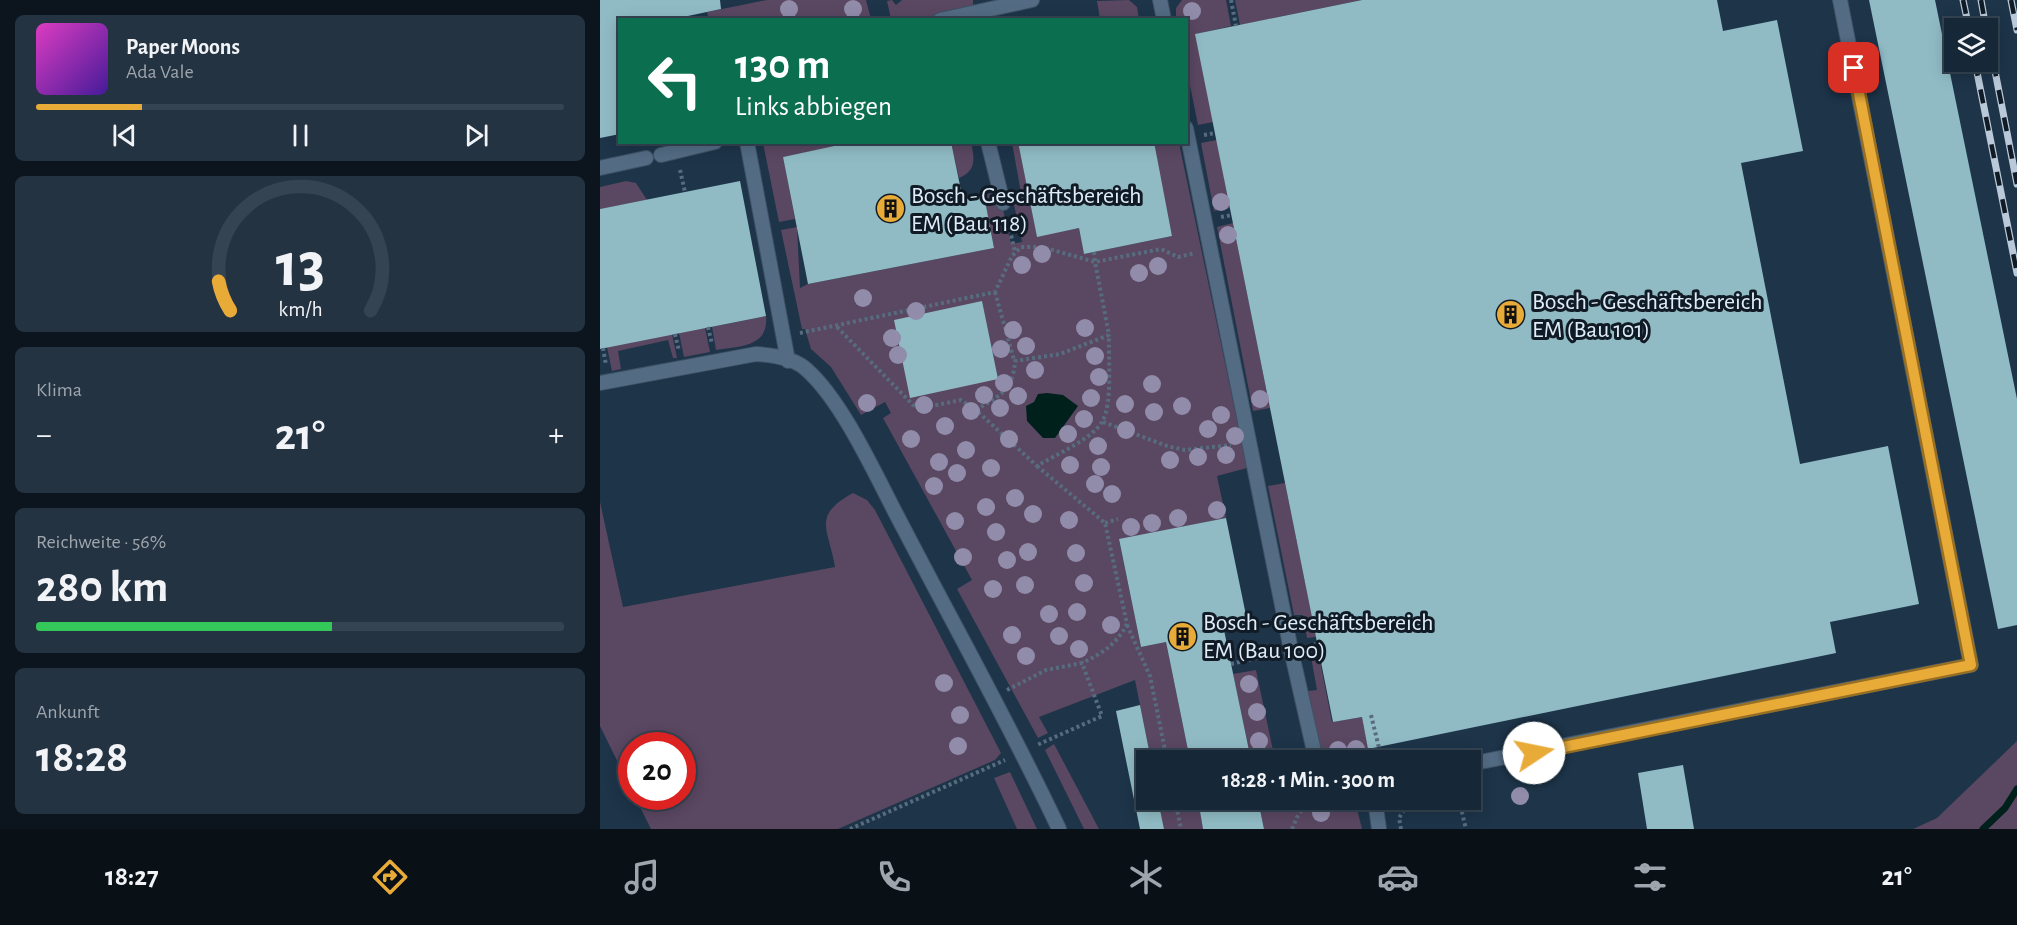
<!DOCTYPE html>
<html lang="de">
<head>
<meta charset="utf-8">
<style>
	:root { --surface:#162737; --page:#233342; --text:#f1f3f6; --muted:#9ea5ad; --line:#354452; --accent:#e9ab38 }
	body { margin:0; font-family:"Alegreya Sans",sans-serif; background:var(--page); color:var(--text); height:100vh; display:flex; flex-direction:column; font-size:22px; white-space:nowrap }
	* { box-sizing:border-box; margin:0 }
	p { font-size:20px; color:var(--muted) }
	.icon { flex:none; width:33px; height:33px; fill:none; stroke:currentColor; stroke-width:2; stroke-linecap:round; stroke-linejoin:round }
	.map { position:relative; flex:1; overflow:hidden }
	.sheet { display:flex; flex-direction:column; gap:15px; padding:15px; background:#0c151e; width:600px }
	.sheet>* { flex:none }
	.guide { position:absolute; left:18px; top:18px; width:570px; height:126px; border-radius:0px; box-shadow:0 3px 15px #0003,0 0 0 2px var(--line); background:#0b6e4f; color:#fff; overflow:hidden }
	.fabs { position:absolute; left:1344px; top:18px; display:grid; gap:12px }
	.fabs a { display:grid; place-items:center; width:54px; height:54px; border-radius:0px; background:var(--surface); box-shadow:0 3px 15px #0003,0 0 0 2px var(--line); font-size:30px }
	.speed { position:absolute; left:18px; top:732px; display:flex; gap:12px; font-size:30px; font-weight:700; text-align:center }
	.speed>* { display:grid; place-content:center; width:78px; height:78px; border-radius:50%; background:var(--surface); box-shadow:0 3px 15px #0003,0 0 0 2px var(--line); line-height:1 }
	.speed .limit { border:9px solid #d22; background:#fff; color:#111 }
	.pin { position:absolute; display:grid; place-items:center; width:51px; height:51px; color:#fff; margin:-26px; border-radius:12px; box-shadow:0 3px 9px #0006 }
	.me { position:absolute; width:66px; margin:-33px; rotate:79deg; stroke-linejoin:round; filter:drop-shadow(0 0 4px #0008) }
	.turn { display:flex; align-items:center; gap:21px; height:126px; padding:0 18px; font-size:27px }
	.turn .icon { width:78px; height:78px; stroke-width:2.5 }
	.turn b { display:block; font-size:42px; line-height:51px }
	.big { font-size:45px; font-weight:700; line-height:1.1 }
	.sheet .widget { flex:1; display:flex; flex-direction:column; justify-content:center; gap:9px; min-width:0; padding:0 21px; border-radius:9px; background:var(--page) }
	.sheet .dial { align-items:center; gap:0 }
	.dial svg { height:156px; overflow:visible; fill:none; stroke:var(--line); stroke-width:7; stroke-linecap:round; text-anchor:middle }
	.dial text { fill:var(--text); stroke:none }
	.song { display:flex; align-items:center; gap:18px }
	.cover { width:72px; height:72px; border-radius:9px; background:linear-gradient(135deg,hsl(310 70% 55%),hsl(260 70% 35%)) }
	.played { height:6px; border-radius:3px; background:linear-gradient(90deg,var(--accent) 20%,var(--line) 20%) }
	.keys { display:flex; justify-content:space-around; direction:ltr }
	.heat { display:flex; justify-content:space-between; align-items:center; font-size:33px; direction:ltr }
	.charge { height:9px; border-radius:4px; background:linear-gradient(90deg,#34c759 56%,var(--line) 0) }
	.trip { position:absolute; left:536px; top:750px; width:345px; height:60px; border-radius:0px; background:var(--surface); box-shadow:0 3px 15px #0003,0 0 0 2px var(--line); font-weight:700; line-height:60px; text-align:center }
	.tab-bar { display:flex; height:96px; justify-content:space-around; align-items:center; background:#091016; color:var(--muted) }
	.tab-bar .icon { width:42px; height:42px }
	.tab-bar .active { color:var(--accent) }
	.tab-bar b { font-size:27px; color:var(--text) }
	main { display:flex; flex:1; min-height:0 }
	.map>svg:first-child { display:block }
</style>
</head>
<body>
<main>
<section class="sheet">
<div class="widget">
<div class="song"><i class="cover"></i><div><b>Paper Moons</b><p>Ada Vale</p></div></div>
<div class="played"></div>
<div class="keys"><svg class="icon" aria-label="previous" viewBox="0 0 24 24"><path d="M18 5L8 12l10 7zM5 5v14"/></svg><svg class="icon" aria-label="pause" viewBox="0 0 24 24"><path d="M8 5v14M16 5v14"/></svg><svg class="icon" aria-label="next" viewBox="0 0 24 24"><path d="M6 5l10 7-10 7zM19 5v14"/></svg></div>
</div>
<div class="widget dial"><svg viewBox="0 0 100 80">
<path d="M14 69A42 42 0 1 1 86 69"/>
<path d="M14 69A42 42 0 0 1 8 54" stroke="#e9ab38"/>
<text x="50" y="56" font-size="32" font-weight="700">13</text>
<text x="50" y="72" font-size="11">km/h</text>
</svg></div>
<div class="widget"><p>Klima</p>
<div class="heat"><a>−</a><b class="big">21°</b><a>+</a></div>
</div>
<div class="widget"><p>Reichweite · 56%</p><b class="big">280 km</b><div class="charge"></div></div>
<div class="widget"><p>Ankunft</p><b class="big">18:28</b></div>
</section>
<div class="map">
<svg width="1417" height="829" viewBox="0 0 1417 829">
	<rect width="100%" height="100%" fill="#1d3449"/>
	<!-- green -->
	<path fill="#5a4762" d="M 167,0 L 266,0 L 271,19 L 109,20 L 107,12 Z
		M 292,0 L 296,5 L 302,0 L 373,0 L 373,10 L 323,19 L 291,19 L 287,1 Z
		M 529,0 L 537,7 L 539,19 L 500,19 L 497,1 Z
		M 582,0 L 626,0 L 631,26 L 596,34 L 613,122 L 598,125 L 587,71 L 586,20 L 576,20 L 576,8 Z
		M 635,0 L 762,0 L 640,25 Z
		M 617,140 L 630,208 L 614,211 L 601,143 Z
		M 418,142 L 437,236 L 479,228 L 484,254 L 572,236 L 553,143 L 579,143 L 647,468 L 617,476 L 626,518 L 519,540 L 541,647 L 566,642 L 590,760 L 551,760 L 535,680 L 439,717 L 448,733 L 438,738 L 357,589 L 372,580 L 283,418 L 291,413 L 285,402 L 261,415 L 231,367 L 211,349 L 205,329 L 202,329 L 181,230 L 197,227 L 200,288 L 208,284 L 394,248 L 384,195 L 393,193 L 401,201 L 411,244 L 422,242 L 413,200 L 422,198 L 412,143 Z
		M 163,143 L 253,143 L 183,157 L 195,219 L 179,222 Z
		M 351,143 L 371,143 C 375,159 376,171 359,178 Z
		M 26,181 L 36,183 L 47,200 L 0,209 L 0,187 Z
		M 633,223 L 670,408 L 653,411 L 617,227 Z
		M 166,316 C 169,347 140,346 116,350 L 112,327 Z
		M 105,328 L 110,352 L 84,357 L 79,333 Z
		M 72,334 L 77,358 L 73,358 L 68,340 L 18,351 L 21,369 L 12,371 L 7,347 Z
		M 685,483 L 716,637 L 707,638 L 703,615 L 694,615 L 668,486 Z
		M 253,493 L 267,500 L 275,510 L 401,753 L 395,760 L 238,829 L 51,829 L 35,797 L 82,796 L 82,746 L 32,746 L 31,789 L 0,726 L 0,502 L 23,607 L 235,567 C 229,529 211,516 253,493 Z
		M 719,656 L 732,722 L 762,717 L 770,757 L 763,760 L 726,760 L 718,748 L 708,691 L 717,690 L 711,657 Z
		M 656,670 L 675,760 L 651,760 L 633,674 Z
		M 1417,741 L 1417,829 L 1313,829 L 1337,818 Z
		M 454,744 L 499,829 L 484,829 L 445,750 Z
		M 410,772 L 437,829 L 417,829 L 394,778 Z
		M 558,800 L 598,800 L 603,829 L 564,829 Z
		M 658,800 L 734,800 L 757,809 L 762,829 L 664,829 Z"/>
	<!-- water -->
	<path fill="#00201b" d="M 447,393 L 463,395 L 478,406 L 455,438 L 443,438 L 427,421 L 426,406 L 434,402 L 438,394 Z"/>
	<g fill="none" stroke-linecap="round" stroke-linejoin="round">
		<!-- stream -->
		<path stroke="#00201b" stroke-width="7" d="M 1383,829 L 1405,808 L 1417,789"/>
	</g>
	<!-- building -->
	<path fill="#90bbc5" d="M 0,0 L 120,0 L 121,9 L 69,20 L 20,20 L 20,134 L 0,138 Z
		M 762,0 L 1117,0 L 1123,31 L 1177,20 L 1203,151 L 1141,163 L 1200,464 L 1288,446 L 1319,604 L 1230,622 L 1236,653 L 768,749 L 762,717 L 733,722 L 595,34 Z
		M 1269,0 L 1335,0 L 1417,399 L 1417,625 L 1398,629 Z
		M 253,142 L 351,142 L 363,200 L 384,195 L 394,248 L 208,284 L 183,157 Z
		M 418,142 L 554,142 L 572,236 L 484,254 L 479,228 L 437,237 Z
		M 140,181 L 166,316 L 0,349 L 0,209 Z
		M 382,301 L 398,379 L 310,398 L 294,320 Z
		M 626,518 L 648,625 L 624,630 L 651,760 L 590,760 L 566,642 L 541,647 L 519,539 Z
		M 540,705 L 551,760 L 546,760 L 546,800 L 558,800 L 564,829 L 540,829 L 516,711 Z
		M 1083,765 L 1094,829 L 1047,829 L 1038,773 Z
		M 598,800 L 658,800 L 664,829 L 603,829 Z"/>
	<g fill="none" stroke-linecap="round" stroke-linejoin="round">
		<defs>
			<path id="service" d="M 560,0 L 564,20
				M 340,20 L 432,0
				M 586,128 L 691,650 L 716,760
				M 147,142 L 188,361
				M 388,142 L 403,203
				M 61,155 L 115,142
				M 0,168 L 46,158
				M 0,383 L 156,354 C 172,355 195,358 207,370 C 245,404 279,483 304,529 C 356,629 411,727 459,829
				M 870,764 L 1371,665 L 1240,0
				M 775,800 L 779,829"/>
		</defs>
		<!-- service casing -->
		<use href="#service" stroke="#3e5264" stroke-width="16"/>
		<!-- path -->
		<path stroke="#586c7f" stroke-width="4" stroke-dasharray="3 3" stroke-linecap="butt" d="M 631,0 L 636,26
			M 604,135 L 615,133
			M 80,170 L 85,192
			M 621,217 L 632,215
			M 407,218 L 415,252
			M 494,252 L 495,262 L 561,249 L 578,257 L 595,253
			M 395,292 L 414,360
			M 108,327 L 112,344
			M 237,327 L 313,405 L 322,408 L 361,400 L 376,410
			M 200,333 L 395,292 L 412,256 L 421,247 L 442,247 L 495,262 L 509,335 L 460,354 L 415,361 C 413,391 400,395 376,410 L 437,466 C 455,455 492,439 502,422 C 513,404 508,356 509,335
			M 75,334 L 79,351
			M 3,348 L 6,365
			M 503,422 L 567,446 L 585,450 L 631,445
			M 437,466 L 505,523 L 527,624 C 517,644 501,654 482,663
			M 505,523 L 518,519
			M 527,625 L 550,676 L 567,760
			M 708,646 L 717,644
			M 631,664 L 674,654
			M 407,690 L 446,670 L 482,663 L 502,716 L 437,745
			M 771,715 L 782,760
			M 771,760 L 779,756
			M 575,800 L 581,829
			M 859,800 L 866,829
			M 808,803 L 823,800
			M 250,829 L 405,760
			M 692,829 L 698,815 L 710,800
			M 801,829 L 799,818 L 808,803 L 806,800"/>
		<!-- service -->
		<use href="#service" stroke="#536c84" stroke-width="14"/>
		<defs>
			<path id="rail" d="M 1363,0 L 1369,28
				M 1381,0 L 1386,28
				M 1411,0 L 1417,30
				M 1388,35 L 1417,184
				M 1375,62 L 1417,273"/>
		</defs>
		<!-- rail casing -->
		<use href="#rail" stroke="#bac9d9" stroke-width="7"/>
		<!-- rail -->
		<use href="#rail" stroke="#111b25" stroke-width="4.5" stroke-dasharray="14" stroke-linecap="butt"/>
	</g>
	<!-- trees -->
	<g fill="#908caa">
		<circle cx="189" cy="9" r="9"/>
		<circle cx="253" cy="9" r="9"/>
		<circle cx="592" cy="11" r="9"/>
		<circle cx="621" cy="202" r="9"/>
		<circle cx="628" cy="235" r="9"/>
		<circle cx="442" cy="254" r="9"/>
		<circle cx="422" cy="265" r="9"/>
		<circle cx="558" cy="266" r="9"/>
		<circle cx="539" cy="273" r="9"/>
		<circle cx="263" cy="298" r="9"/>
		<circle cx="316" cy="311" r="9"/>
		<circle cx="485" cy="328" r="9"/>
		<circle cx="413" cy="330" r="9"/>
		<circle cx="292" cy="338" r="9"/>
		<circle cx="426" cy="346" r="9"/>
		<circle cx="401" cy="349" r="9"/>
		<circle cx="298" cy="355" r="9"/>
		<circle cx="495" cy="356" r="9"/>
		<circle cx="435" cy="370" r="9"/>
		<circle cx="499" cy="377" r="9"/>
		<circle cx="404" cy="383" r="9"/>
		<circle cx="552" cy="384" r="9"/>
		<circle cx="384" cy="395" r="9"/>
		<circle cx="418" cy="396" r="9"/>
		<circle cx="491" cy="398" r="9"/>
		<circle cx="660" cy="399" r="9"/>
		<circle cx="267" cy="403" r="9"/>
		<circle cx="525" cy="404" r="9"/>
		<circle cx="324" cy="405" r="9"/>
		<circle cx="582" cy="406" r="9"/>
		<circle cx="400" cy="408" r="9"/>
		<circle cx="371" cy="411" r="9"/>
		<circle cx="554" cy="412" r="9"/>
		<circle cx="621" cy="415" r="9"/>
		<circle cx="484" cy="419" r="9"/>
		<circle cx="345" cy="426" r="9"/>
		<circle cx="608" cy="429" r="9"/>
		<circle cx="526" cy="430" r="9"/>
		<circle cx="468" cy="434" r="9"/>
		<circle cx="635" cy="436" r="9"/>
		<circle cx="311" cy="439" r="9"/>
		<circle cx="409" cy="439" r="9"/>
		<circle cx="498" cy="446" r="9"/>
		<circle cx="366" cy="450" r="9"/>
		<circle cx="626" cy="455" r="9"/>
		<circle cx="598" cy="457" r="9"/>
		<circle cx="570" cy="460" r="9"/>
		<circle cx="339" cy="462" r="9"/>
		<circle cx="470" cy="465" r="9"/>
		<circle cx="501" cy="467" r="9"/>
		<circle cx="391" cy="468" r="9"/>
		<circle cx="357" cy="473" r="9"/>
		<circle cx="495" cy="484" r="9"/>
		<circle cx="334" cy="486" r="9"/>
		<circle cx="512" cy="494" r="9"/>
		<circle cx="415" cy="498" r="9"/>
		<circle cx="386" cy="507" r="9"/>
		<circle cx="617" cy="510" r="9"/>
		<circle cx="433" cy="514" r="9"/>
		<circle cx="578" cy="518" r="9"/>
		<circle cx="469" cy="520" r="9"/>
		<circle cx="355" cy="521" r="9"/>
		<circle cx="552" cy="523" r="9"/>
		<circle cx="531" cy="527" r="9"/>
		<circle cx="396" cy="532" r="9"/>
		<circle cx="428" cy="552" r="9"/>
		<circle cx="476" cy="553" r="9"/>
		<circle cx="363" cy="557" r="9"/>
		<circle cx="407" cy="560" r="9"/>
		<circle cx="484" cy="583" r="9"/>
		<circle cx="425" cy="585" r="9"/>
		<circle cx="393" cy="589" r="9"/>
		<circle cx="477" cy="612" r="9"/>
		<circle cx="449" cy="614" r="9"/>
		<circle cx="511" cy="625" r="9"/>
		<circle cx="412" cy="635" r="9"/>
		<circle cx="459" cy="636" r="9"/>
		<circle cx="479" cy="649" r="9"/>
		<circle cx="426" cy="656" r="9"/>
		<circle cx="344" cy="683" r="9"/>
		<circle cx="649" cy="684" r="9"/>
		<circle cx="657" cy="712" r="9"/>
		<circle cx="360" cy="715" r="9"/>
		<circle cx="659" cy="741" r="9"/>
		<circle cx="358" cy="746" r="9"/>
		<circle cx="756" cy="749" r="9"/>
		<circle cx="738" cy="750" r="9"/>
		<circle cx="920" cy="796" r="9"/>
		<circle cx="721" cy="813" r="9"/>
	</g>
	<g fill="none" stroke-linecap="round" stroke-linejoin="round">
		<defs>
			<path id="route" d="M 934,753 L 1371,665 L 1254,68"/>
		</defs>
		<!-- route casing -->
		<use href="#route" stroke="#976f24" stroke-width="15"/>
		<!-- route -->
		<use href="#route" stroke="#e9ab38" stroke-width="10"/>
	</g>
	<!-- icons -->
	<defs>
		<symbol id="building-disc" viewBox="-11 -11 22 22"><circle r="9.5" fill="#e9ab38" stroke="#111b25"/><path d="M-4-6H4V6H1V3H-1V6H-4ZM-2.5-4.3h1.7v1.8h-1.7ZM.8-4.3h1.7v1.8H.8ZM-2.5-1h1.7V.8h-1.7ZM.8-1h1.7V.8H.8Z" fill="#111"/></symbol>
	</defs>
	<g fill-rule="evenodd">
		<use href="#building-disc" x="274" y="192" width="33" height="33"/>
		<use href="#building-disc" x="894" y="298" width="33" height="33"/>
		<use href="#building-disc" x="566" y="620" width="33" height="33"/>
	</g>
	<g text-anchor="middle" stroke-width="6" stroke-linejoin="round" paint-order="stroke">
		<!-- poi labels -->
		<g font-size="24" fill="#dfedfb" stroke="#111b25" text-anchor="start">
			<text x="311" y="203">Bosch - Geschäftsbereich<tspan x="311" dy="28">EM (Bau 118)</tspan></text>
			<text x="932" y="309">Bosch - Geschäftsbereich<tspan x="932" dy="28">EM (Bau 101)</tspan></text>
			<text x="603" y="630">Bosch - Geschäftsbereich<tspan x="603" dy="28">EM (Bau 100)</tspan></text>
		</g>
	</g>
</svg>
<div class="fabs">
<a><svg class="icon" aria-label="layers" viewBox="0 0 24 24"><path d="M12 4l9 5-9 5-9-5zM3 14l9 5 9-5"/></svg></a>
</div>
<div class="speed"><div class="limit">20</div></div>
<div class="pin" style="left:1254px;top:68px;background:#d93025"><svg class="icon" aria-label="arrive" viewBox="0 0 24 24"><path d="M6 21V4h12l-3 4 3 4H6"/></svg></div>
<svg class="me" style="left:934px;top:753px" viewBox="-20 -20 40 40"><circle r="19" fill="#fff"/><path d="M0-13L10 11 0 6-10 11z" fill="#e9ab38"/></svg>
<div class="trip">18:28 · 1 Min. · 300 m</div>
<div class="guide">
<div class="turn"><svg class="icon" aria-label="left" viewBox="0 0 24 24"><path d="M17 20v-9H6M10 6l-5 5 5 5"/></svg><div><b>130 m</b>Links abbiegen</div></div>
</div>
</div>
</main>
<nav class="tab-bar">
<b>18:27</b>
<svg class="icon active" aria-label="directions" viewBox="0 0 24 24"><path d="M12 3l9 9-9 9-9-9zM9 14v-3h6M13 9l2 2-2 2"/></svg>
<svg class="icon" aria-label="music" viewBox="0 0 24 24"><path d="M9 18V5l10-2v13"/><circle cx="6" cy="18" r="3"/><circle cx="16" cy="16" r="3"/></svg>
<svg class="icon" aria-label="phone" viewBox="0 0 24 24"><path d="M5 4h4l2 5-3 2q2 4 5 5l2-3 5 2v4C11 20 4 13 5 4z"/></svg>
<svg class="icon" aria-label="climate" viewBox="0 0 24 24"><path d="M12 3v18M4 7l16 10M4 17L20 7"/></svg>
<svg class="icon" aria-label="car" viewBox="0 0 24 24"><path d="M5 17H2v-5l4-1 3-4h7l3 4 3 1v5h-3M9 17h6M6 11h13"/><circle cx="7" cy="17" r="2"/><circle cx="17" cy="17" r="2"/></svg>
<svg class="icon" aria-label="filters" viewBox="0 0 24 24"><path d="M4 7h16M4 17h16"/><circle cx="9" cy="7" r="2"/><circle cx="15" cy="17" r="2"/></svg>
<b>21°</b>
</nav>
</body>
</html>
